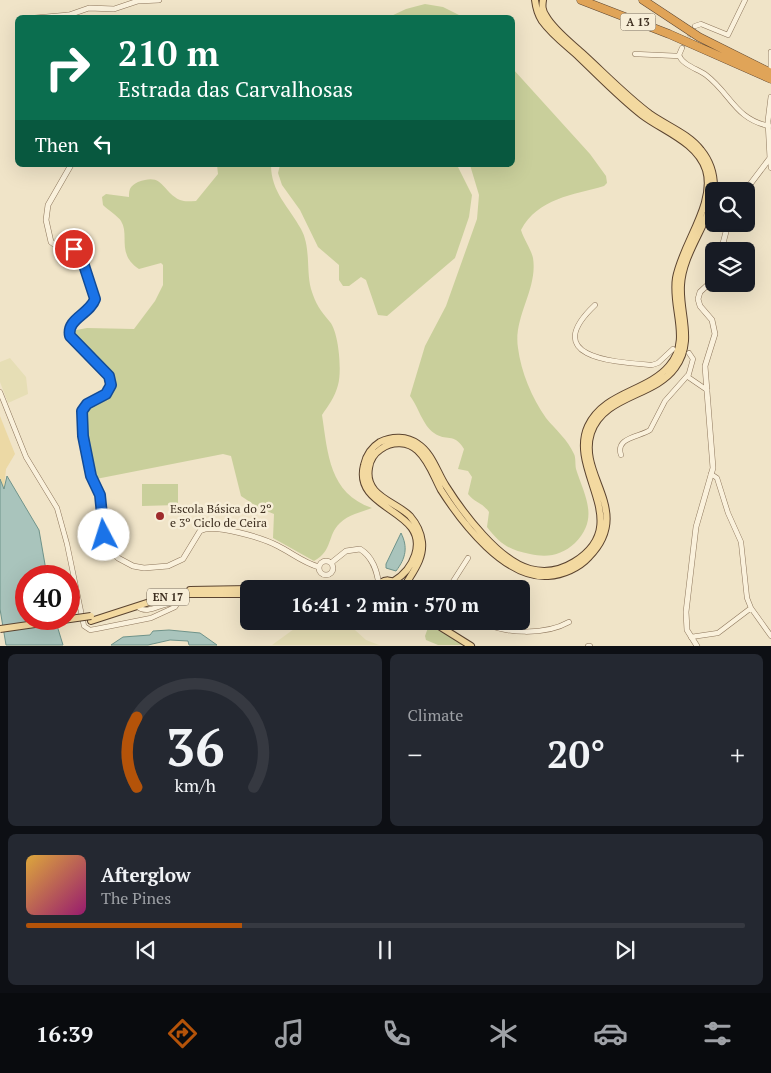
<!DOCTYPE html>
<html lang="en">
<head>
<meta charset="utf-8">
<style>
	:root { --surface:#171b24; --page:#242831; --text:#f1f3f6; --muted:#9ea1a6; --line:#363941; --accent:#b45309 }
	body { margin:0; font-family:"PT Serif",serif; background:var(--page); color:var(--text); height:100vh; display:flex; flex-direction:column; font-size:19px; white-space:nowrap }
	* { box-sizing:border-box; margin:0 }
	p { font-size:16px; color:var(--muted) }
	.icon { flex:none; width:28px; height:28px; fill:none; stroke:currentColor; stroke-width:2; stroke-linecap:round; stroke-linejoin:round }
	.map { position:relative; height:646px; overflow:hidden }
	.sheet { display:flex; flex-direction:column; gap:8px; padding:8px; background:#0d0f14; flex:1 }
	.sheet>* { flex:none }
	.banner { position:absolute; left:15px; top:15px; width:500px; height:152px; border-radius:8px; box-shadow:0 5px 20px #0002; background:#0b6e4f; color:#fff; overflow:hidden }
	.buttons { position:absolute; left:705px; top:182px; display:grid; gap:10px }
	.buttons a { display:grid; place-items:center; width:50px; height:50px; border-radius:8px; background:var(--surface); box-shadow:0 5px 20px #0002; font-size:25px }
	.speed { position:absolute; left:15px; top:565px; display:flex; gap:10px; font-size:25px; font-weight:700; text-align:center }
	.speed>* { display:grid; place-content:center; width:65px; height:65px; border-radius:50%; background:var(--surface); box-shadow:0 5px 20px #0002; line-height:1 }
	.speed .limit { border:8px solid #d22; background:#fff; color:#111 }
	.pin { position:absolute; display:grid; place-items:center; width:42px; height:42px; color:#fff; margin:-21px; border:2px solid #fff; border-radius:50%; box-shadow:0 1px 5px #0007 }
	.me { position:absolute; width:55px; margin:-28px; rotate:355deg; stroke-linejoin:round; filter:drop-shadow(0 0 4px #0008) }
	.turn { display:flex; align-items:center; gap:18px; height:105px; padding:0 20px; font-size:22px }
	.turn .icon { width:65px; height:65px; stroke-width:2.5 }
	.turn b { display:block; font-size:35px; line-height:42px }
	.then { display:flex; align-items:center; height:48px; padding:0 20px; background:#0003; gap:10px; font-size:19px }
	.big { font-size:38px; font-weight:800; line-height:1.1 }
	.sheet .tile { flex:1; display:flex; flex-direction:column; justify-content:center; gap:8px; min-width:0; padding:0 18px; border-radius:8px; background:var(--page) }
	.sheet .dial { align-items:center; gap:0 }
	.dial svg { height:130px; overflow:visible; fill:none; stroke:var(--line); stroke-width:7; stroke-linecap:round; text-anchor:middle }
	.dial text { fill:var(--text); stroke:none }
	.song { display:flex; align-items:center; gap:15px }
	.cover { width:60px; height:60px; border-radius:8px; background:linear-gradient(135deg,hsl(40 70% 55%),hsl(320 70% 35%)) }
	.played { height:5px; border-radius:2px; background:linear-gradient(90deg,var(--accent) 30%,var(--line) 30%) }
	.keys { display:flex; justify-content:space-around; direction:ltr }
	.heat { display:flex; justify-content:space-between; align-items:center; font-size:28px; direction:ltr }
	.sheet .tiles { flex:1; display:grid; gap:8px; grid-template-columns:1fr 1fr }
	.tile:last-child { grid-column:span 2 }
	.trip { position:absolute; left:240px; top:580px; width:290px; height:50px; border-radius:8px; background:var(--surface); box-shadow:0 5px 20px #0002; font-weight:800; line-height:50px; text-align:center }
	.dock { display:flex; height:80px; justify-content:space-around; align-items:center; background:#090b0e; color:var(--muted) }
	.dock .icon { width:35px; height:35px }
	.dock .on { color:var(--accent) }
	.dock b { font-size:22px; color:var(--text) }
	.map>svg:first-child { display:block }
</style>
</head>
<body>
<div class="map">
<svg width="771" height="646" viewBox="0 0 771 646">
	<rect width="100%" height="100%" fill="#f0e4c8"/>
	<!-- farmland -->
	<path fill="#e6deb5" d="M 10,358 L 26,377 L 28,394 L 8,403 L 0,382 L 0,362 Z
		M 305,621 L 345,621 L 366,640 L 379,645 L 272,645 Z"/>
	<!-- green -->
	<path fill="#c9cf9b" d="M 425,4 L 443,7 L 463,17 L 389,17 L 406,9 Z
		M 513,69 L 590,154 L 606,176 L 607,183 L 604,186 C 573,195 538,198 521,230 C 524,240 531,249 533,258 C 538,289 513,317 518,348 C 521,372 532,398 546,418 C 555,429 568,440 574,454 C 576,458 575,464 576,469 C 584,495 600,518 575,543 C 562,555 548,558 530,554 C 509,550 500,544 487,527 L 489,512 C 482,502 475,503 468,494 L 472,477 L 468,471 L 458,469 L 464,449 C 454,432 446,442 434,433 C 423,426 418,406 410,396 L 425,346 L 446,306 L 477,219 L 479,195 L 470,165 L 512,165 Z
		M 217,165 L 271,165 C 271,192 289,207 301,229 C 311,247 306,270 311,289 C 316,305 320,310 330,322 C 339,333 342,372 338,385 C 335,397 328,406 322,415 C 328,454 329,493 372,508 C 361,512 348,515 340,523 C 327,535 333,551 314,561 L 273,538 L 274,514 L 259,508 L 241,496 L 231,456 L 223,454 L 96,479 L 85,437 L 84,410 C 98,399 115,397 113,377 L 74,339 L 71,331 L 87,328 L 134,329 L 155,301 L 163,285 L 163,265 L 161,263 L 139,269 C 116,254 130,235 121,221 C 119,217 107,209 103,205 L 102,197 L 106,194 L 129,197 C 129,189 130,186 138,182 C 164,172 161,191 180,200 C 185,202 190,201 196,201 L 218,174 Z
		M 280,165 L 457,165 L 472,195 L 469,217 L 455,258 L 387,316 L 378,315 L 366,280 L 361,277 L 349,286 L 343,286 L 339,280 L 339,265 L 318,247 L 300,210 L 282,185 L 278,173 Z
		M 142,484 L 178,484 L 178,505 L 142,506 Z
		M 429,625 L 464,645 L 438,645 L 426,640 L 425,636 Z"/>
	<!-- sand -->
	<path fill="#ecd9a5" d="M 0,416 L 15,454 L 6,469 L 4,490 L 0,479 Z"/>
	<!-- water -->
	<path fill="#a9c4bc" stroke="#6f938a" d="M 7,476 L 39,530 L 47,576 L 26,576 L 26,619 L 55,619 L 63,645 L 6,645 L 0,609 L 0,479 L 4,489 Z
		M 401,533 C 408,547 406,558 396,571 L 386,568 L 386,564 Z
		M 169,630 L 200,633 L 217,645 L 189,645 L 188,641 L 170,640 L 148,645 L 111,645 L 123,637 L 150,635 L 153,631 Z"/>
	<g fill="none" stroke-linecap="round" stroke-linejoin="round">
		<!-- minor-tunnel -->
		<path stroke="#ccc0a6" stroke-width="4.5" stroke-dasharray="4.5 2" stroke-linecap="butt" d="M 682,48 L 695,26"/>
		<defs>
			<path id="minor" d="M 695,26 L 701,24 L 728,35 L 745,0
				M 682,48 L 679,55 C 682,65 698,69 706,75 C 731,94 735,119 769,126
				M 635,54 L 679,56
				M 770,158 L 771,168
				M 595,305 C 539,358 614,362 652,365 L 658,363 L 673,349
				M 689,353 L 693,359 L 688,377 L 707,390
				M 0,392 L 26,457 L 57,508 L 67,544 L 84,626 L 90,630 L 96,629 L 151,618 L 175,607 L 177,604 C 164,600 149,616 138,607
				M 621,455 C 615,437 640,437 650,430 L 665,401 L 688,375
				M 711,474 L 717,478 L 728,513 L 741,542 L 747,598 L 751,608 L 771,636
				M 460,589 L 452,583 L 468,558
				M 481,621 C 504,635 546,635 569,622
				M 691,637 L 718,633 L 751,608
				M 588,646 L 590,646"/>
			<path id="tertiary" d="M 35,18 L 69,15 L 89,8 L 114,9 L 138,1 L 159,0
				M 771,52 L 771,72
				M 71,165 L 48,205 L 46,220 L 51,242 C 59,249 71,245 78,251 C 82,255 95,299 94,304 L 73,323 L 69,332 L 73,340 L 110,380 L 109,391 L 87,404 L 82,411 L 83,437 L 91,476 L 100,495 L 104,535 L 110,549 L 118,558 L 133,566 L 144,568 L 168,566 L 183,559 L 200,531 C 214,523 263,538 278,546 C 292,553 304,563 319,567
				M 745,191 L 770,158 L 768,121 L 771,97
				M 721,251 L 728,224
				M319 568a7 7 0 1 1 14 0a7 7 0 1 1-14 0Z
				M 331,563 L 346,551 L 360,549 C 373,557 377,571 379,585
				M 697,646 L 687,630 L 686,612 L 696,527 L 713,468 L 705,366 L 715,334 L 712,320 L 700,306 L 698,299 L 700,292 L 714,279"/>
			<path id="primary" d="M 394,581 C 404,575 411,567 415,555 C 430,509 352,511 364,465 C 366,456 372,447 380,442 C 392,436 407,436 418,444 C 432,453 437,472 446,486 C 463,513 499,561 530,569 C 545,573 561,570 574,562 C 636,524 567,471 588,426 C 604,392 647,392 669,366 C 692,340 671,308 676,278 C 682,244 716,204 706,170 C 697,142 663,131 642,115 C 620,98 600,77 579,57 C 567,46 552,35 542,21 C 538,15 536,8 535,0
				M 265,589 L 340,586 L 364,589
				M 377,589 C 382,577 394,578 400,589
				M 403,589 C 411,574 424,560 422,542 C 421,533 416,523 410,516 C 395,501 364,496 369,468 C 370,460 375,453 381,449 C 392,441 408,441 418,451 C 429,461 434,477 441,490 C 462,523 505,579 548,576 C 563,575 579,568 589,557 C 634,511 577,476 591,433 C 604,395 654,397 675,368 C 695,341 679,314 681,285 C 683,250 712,222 714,187 C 714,174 710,161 701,150 C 689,134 667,126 650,114 C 626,96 604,73 582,53 C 570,42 554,30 546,16 C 542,10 542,6 543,0
				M 190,590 L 249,589
				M 91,621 L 159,599 L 184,594 L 249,594
				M 431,621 L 471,646"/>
			<path id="motorway" d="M 581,0 L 669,34 L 771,79
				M 643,0 L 699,37 L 771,73"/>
		</defs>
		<!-- minor casing -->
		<use href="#minor" stroke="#8d765c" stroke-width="5.5"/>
		<!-- tertiary casing -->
		<use href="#tertiary" stroke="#8d765c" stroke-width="6"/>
		<!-- primary casing -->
		<use href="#primary" stroke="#5b4430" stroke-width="8"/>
		<!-- motorway casing -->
		<use href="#motorway" stroke="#5b4430" stroke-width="9"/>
		<!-- minor -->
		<use href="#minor" stroke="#faf1dc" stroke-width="4.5"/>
		<!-- tertiary -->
		<use href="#tertiary" stroke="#faf1dc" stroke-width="5"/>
		<!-- primary -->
		<use href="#primary" stroke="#f3d9a0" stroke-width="6"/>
		<!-- motorway -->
		<use href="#motorway" stroke="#e0a458" stroke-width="8"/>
		<defs>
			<path id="primary-bridge" d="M 0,629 L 91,616"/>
		</defs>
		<!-- primary-bridge casing -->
		<use href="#primary-bridge" stroke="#5b4430" stroke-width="8" stroke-linecap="butt"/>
		<!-- primary-bridge -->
		<use href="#primary-bridge" stroke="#f3d9a0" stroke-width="6"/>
	</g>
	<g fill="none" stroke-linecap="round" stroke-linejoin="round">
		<defs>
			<path id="route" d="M 74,249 L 80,253 L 95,299 C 90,314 66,319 70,336 L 109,376 L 111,385 L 106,394 L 87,404 L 82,411 L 83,436 L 91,476 L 100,495 L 104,535"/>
		</defs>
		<!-- route casing -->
		<use href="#route" stroke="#114b97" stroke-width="12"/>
		<!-- route -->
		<use href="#route" stroke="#1a73e8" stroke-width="9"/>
	</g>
	<!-- markers -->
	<circle fill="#9e2a2b" stroke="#f7eed8" stroke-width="2" cx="160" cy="516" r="5"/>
	<g text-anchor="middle" stroke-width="5" stroke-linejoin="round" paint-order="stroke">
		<!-- shield labels -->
		<g fill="#f7eed8" stroke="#756857" stroke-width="1">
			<rect x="620.5" y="13.5" width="35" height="17" rx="4"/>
			<rect x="147" y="588.5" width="42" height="17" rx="4"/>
		</g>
		<g font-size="11" font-weight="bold" fill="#3d2e20">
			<text x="638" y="26">A 13</text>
			<text x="168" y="601">EN 17</text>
		</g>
		<!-- poi labels -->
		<g font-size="12" fill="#3d2e20" stroke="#f7eed8" text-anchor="start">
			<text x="170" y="513">Escola Básica do 2º<tspan x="170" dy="14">e 3º Ciclo de Ceira</tspan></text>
		</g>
	</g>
</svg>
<div class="buttons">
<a><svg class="icon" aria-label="search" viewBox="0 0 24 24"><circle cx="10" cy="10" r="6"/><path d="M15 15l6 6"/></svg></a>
<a><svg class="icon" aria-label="layers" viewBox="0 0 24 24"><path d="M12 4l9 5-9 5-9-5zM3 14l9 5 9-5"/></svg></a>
</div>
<div class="speed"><div class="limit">40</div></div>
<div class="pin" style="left:74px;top:249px;background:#d93025"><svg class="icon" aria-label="arrive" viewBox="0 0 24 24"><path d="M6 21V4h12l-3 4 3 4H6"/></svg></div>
<svg class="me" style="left:104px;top:535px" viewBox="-20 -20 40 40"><circle r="19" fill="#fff"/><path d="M0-13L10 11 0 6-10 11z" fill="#1a73e8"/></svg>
<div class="trip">16:41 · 2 min · 570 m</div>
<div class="banner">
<div class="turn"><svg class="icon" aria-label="right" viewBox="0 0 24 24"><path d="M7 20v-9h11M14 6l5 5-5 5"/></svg><div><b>210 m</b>Estrada das Carvalhosas</div></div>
<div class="then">Then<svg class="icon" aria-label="left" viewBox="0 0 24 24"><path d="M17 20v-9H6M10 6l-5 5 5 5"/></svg></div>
</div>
</div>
<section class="sheet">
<div class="tiles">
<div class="tile dial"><svg viewBox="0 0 100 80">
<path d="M14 69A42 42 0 1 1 86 69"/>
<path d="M14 69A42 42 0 0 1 14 26" stroke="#b45309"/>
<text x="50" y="56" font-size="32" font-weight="700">36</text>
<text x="50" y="72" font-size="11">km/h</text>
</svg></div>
<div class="tile"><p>Climate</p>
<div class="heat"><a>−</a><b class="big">20°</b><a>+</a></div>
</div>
<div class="tile">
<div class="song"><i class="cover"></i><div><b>Afterglow</b><p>The Pines</p></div></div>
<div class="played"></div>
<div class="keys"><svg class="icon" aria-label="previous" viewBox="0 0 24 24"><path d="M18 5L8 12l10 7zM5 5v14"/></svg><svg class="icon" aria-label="pause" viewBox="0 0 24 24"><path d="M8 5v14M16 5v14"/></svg><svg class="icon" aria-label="next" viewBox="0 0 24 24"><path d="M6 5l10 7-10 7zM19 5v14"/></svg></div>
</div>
</div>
</section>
<nav class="dock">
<b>16:39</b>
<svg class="icon on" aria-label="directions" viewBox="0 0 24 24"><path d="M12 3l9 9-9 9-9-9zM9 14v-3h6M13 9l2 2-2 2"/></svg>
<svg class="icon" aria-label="music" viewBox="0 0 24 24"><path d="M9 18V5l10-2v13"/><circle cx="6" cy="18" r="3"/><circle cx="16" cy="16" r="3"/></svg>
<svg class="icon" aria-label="phone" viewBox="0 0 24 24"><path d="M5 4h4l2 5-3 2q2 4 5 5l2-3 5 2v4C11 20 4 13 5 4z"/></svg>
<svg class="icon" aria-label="climate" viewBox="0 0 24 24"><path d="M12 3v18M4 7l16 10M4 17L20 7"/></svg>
<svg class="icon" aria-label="car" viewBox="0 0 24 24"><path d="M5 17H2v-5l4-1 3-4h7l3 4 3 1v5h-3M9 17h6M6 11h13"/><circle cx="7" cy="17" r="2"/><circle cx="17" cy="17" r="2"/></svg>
<svg class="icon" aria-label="filters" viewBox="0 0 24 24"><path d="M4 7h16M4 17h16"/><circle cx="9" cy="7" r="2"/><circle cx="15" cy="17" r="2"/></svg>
</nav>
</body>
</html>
